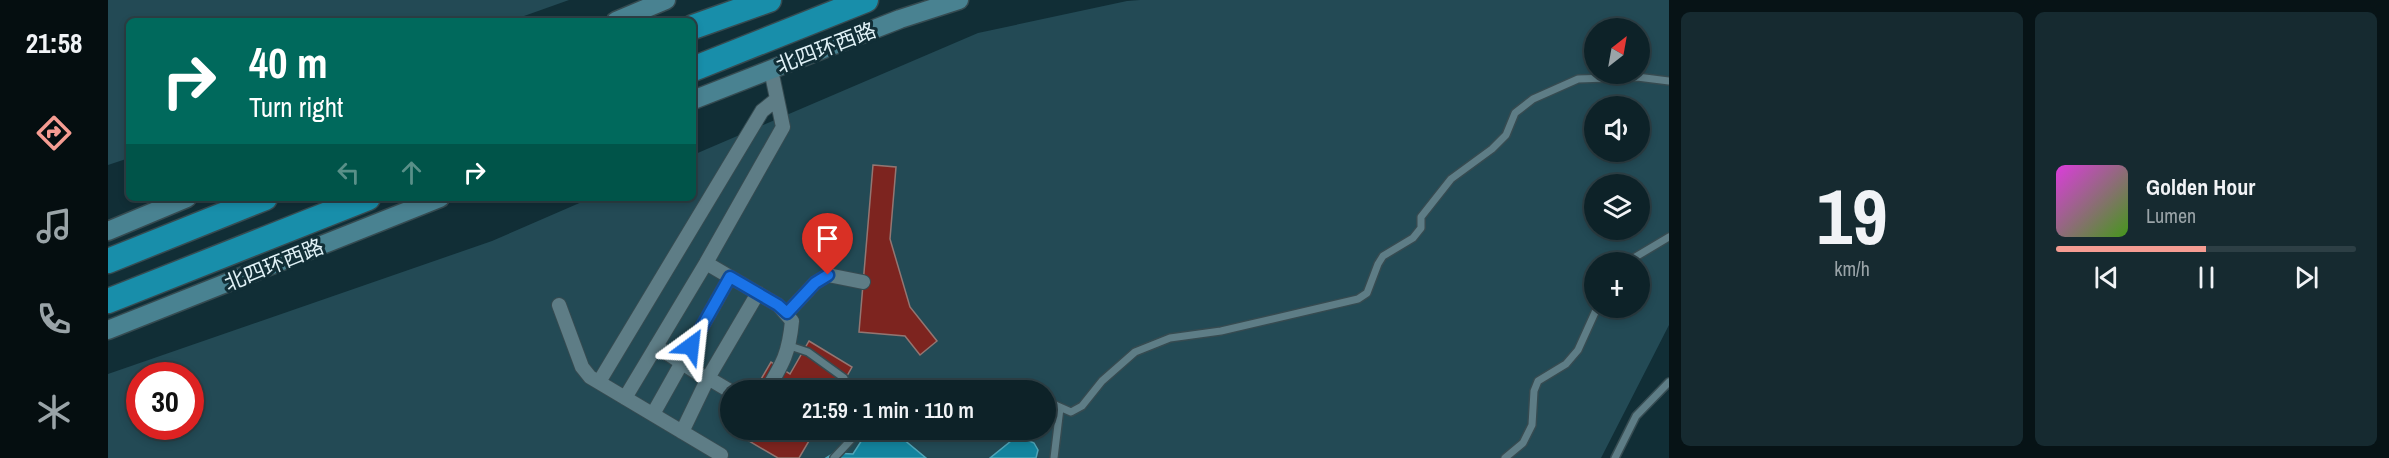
<!DOCTYPE html>
<html lang="en">
<head>
<meta charset="utf-8">
<style>
	:root { --surface:#0d2228; --page:#162a30; --text:#f1f3f6; --muted:#9aa4a8; --line:#2d3f45; --accent:#f59c92 }
	body { margin:0; font-family:"Archivo Narrow","Noto Sans SC",sans-serif; background:var(--page); color:var(--text); height:100vh; display:flex; flex-direction:column; font-size:22px; white-space:nowrap }
	* { box-sizing:border-box; margin:0 }
	p { font-size:20px; color:var(--muted) }
	.icon { flex:none; width:33px; height:33px; fill:none; stroke:currentColor; stroke-width:2; stroke-linecap:round; stroke-linejoin:round }
	.map { position:relative; flex:1; overflow:hidden }
	.panel { display:flex; flex-direction:column; gap:12px; padding:12px; background:#071316; width:720px }
	.panel>* { flex:none }
	.hud { position:absolute; left:18px; top:18px; width:570px; height:183px; border-radius:9px; box-shadow:0 3px 9px #0003,0 0 0 2px var(--line); background:#00695c; color:#fff; overflow:hidden }
	.needle { width:39px; rotate:31deg }
	.buttons { position:absolute; left:1476px; top:18px; display:grid; gap:12px }
	.buttons a { display:grid; place-items:center; width:66px; height:66px; border-radius:50%; background:var(--surface); box-shadow:0 3px 9px #0003,0 0 0 2px var(--line); font-size:30px }
	.speed { position:absolute; left:18px; top:362px; display:flex; gap:12px; font-size:30px; font-weight:700; text-align:center }
	.speed>* { display:grid; place-content:center; width:78px; height:78px; border-radius:50%; background:var(--surface); box-shadow:0 3px 9px #0003,0 0 0 2px var(--line); line-height:1 }
	.speed .limit { border:9px solid #d22; background:#fff; color:#111 }
	.pin { position:absolute; display:grid; place-items:center; width:51px; height:51px; color:#fff; margin:-62px -26px; border-radius:50% 50% 50% 0; rotate:-45deg; box-shadow:0 0 6px #0007 }
	.pin .icon { rotate:45deg }
	.me { position:absolute; width:66px; margin:-33px; rotate:30deg; stroke-linejoin:round; filter:drop-shadow(0 0 4px #0008) }
	.turn { display:flex; align-items:center; gap:21px; height:126px; padding:0 24px; font-size:27px }
	.turn .icon { width:78px; height:78px; stroke-width:2.5 }
	.turn b { display:block; font-size:42px; line-height:51px }
	.lanes { display:flex; align-items:center; height:57px; padding:0 24px; background:#0003; justify-content:center; gap:30px; direction:ltr }
	.lanes .off { opacity:.35 }
	.panel .card { flex:1; display:flex; flex-direction:column; justify-content:center; gap:9px; min-width:0; padding:0 21px; border-radius:9px; background:var(--page) }
	.panel .dial { align-items:center; gap:0 }
	.dial b { font-size:78px; line-height:1 }
	.song { display:flex; align-items:center; gap:18px }
	.cover { width:72px; height:72px; border-radius:9px; background:linear-gradient(135deg,hsl(300 70% 55%),hsl(100 70% 35%)) }
	.played { height:6px; border-radius:3px; background:linear-gradient(90deg,var(--accent) 50%,var(--line) 50%) }
	.keys { display:flex; justify-content:space-around; direction:ltr }
	.panel .tiles { flex:1; display:grid; gap:12px; grid-template-columns:repeat(2,1fr) }
	.trip { position:absolute; left:612px; top:380px; width:336px; height:60px; border-radius:30px; background:var(--surface); box-shadow:0 3px 9px #0003,0 0 0 2px var(--line); font-weight:600; line-height:60px; text-align:center }
	main { display:flex; flex:1; min-height:0 }
	.tabs { display:flex; flex-direction:column; width:108px; justify-content:space-around; align-items:center; background:#050e10; color:var(--muted) }
	.tabs .icon { width:42px; height:42px }
	.tabs .selected { color:var(--accent) }
	.tabs b { font-size:27px; color:var(--text) }
	.map>svg:first-child { display:block }
</style>
</head>
<body>
<main>
<nav class="tabs">
<b>21:58</b>
<svg class="icon selected" aria-label="directions" viewBox="0 0 24 24"><path d="M12 3l9 9-9 9-9-9zM9 14v-3h6M13 9l2 2-2 2"/></svg>
<svg class="icon" aria-label="music" viewBox="0 0 24 24"><path d="M9 18V5l10-2v13"/><circle cx="6" cy="18" r="3"/><circle cx="16" cy="16" r="3"/></svg>
<svg class="icon" aria-label="phone" viewBox="0 0 24 24"><path d="M5 4h4l2 5-3 2q2 4 5 5l2-3 5 2v4C11 20 4 13 5 4z"/></svg>
<svg class="icon" aria-label="climate" viewBox="0 0 24 24"><path d="M12 3v18M4 7l16 10M4 17L20 7"/></svg>
</nav>
<div class="map">
<svg width="1561" height="458" viewBox="0 0 1561 458">
	<rect width="100%" height="100%" fill="#112e36"/>
	<!-- green -->
	<path fill="#234a55" fill-rule="evenodd" d="M 0,0 L 461,0 L 402,21 L 21,21 L 21,158 L 0,165 Z
		M 1032,0 L 1561,0 L 1561,325 L 1493,458 L 0,458 L 0,374 L 384,241 L 483,198 L 585,198 L 585,155 L 870,33 L 1019,1 ZM 1486,28 L 1532,28 L 1532,74 L 1486,74 ZM 1486,106 L 1532,106 L 1532,152 L 1486,152 ZM 1486,184 L 1532,184 L 1532,230 L 1486,230 ZM 1486,262 L 1532,262 L 1532,308 L 1486,308 ZM 32,375 L 82,375 L 82,426 L 32,426 ZM 622,390 L 938,390 L 938,429 L 622,429 Z"/>
	<!-- water -->
	<path fill="#13849e" stroke="#50a5b8" stroke-width="1.5" d="M 761,429 L 783,429 L 818,458 L 718,458 L 726,453 L 745,454 Z
		M 908,437 L 913,437 L 926,443 L 930,450 L 928,458 L 882,458 Z"/>
	<!-- building -->
	<path fill="#7d241f" stroke="#937672" stroke-width="1.5" d="M 765,165 L 788,167 L 782,239 L 802,307 L 829,341 L 812,355 L 797,336 L 751,332 Z
		M 701,341 L 744,367 L 731,390 L 667,390 L 652,381 L 663,362 L 682,374 Z
		M 625,429 L 708,429 L 691,458 L 670,458 L 624,431 Z"/>
	<g fill="none" stroke-linecap="round" stroke-linejoin="round">
		<defs>
			<path id="lane" d="M 1519,262 L 1561,237
				M 682,346 L 700,352 L 736,378 L 739,387 L 743,390
				M 938,401 L 963,412 L 974,406 L 994,381 L 1027,352 L 1062,338 L 1113,331 L 1250,299 L 1259,293 L 1270,264 L 1275,256 L 1305,238 L 1313,228 L 1313,217 L 1343,179 L 1384,149 L 1398,135 L 1407,113 L 1425,99 L 1470,79 L 1529,77 L 1561,81
				M 726,458 L 753,429
				M 946,458 L 952,408
				M 1397,458 L 1415,443 L 1424,425 L 1426,391 L 1430,381 L 1458,364 L 1470,350 L 1489,308
				M 1507,458 L 1528,416 L 1561,382"/>
			<path id="street" d="M 598,263 L 670,305 L 684,321 C 681,353 675,363 659,390
				M 451,305 L 474,367 L 482,377 L 613,455
				M 679,313 L 707,283 L 720,275 L 755,282
				M 548,346 L 594,376 L 600,378 L 650,293
				M 491,382 L 654,111 L 669,99
				M 517,398 L 598,263 L 675,127 L 663,70
				M 545,414 L 622,277
				M 574,432 L 600,378 L 622,391"/>
			<path id="secondary" d="M 508,21 L 558,0
				M 585,100 L 792,19 L 851,0
				M 0,231 L 79,198
				M 0,330 L 332,198"/>
			<path id="highway" d="M 585,27 L 661,0
				M 585,69 L 758,0
				M 0,261 L 157,198
				M 0,301 L 260,198"/>
		</defs>
		<!-- lane casing -->
		<use href="#lane" stroke="#364b51" stroke-width="10"/>
		<!-- street casing -->
		<use href="#street" stroke="#364b51" stroke-width="16"/>
		<!-- secondary casing -->
		<use href="#secondary" stroke="#364b51" stroke-width="21"/>
		<!-- highway casing -->
		<use href="#highway" stroke="#364b51" stroke-width="27"/>
		<!-- lane -->
		<use href="#lane" stroke="#5e7d86" stroke-width="7"/>
		<!-- street -->
		<use href="#street" stroke="#5e7d86" stroke-width="14"/>
		<!-- secondary -->
		<use href="#secondary" stroke="#498291" stroke-width="18"/>
		<!-- highway -->
		<use href="#highway" stroke="#188eaa" stroke-width="24"/>
	</g>
	<g fill="none" stroke-linecap="round" stroke-linejoin="round">
		<defs>
			<path id="route" d="M 583,346 L 622,277 L 670,305 L 679,313 L 707,283 L 720,275"/>
		</defs>
		<!-- route casing -->
		<use href="#route" stroke="#114b97" stroke-width="15"/>
		<!-- route -->
		<use href="#route" stroke="#1a73e8" stroke-width="10"/>
	</g>
	<g text-anchor="middle" stroke-width="6" stroke-linejoin="round" paint-order="stroke">
		<!-- street labels -->
		<g font-size="21" fill="#e0f1f6" stroke="#112e36">
			<text transform="translate(718 48) rotate(-21)" y="7">北四环西路</text>
			<text transform="translate(166 265) rotate(-22)" y="7">北四环西路</text>
		</g>
	</g>
</svg>
<div class="buttons">
<a><svg class="needle" viewBox="-14 -14 28 28"><path d="M0-13l5 13h-10z" fill="#e53935"/><path d="M0 13l5-13h-10z" fill="#9aa4a8"/></svg></a>
<a><svg class="icon" aria-label="sound" viewBox="0 0 24 24"><path d="M4 9h4l5-4v14l-5-4H4zM17 9q2 3 0 6"/></svg></a>
<a><svg class="icon" aria-label="layers" viewBox="0 0 24 24"><path d="M12 4l9 5-9 5-9-5zM3 14l9 5 9-5"/></svg></a>
<a>+</a>
</div>
<div class="speed"><div class="limit">30</div></div>
<div class="pin" style="left:720px;top:275px;background:#d93025"><svg class="icon" aria-label="arrive" viewBox="0 0 24 24"><path d="M6 21V4h12l-3 4 3 4H6"/></svg></div>
<svg class="me" style="left:583px;top:346px" viewBox="-20 -20 40 40"><path d="M0-17L14 15 0 8-14 15z" fill="#1a73e8" stroke="#fff" stroke-width="4"/></svg>
<div class="trip">21:59 · 1 min · 110 m</div>
<div class="hud">
<div class="turn"><svg class="icon" aria-label="right" viewBox="0 0 24 24"><path d="M7 20v-9h11M14 6l5 5-5 5"/></svg><div><b>40 m</b>Turn right</div></div>
<div class="lanes"><svg class="icon off" aria-label="left" viewBox="0 0 24 24"><path d="M17 20v-9H6M10 6l-5 5 5 5"/></svg><svg class="icon off" aria-label="ahead" viewBox="0 0 24 24"><path d="M12 20V5M6 11l6-6 6 6"/></svg><svg class="icon" aria-label="right" viewBox="0 0 24 24"><path d="M7 20v-9h11M14 6l5 5-5 5"/></svg></div>
</div>
</div>
<section class="panel">
<div class="tiles">
<div class="card dial"><b>19</b><p>km/h</p></div>
<div class="card">
<div class="song"><i class="cover"></i><div><b>Golden Hour</b><p>Lumen</p></div></div>
<div class="played"></div>
<div class="keys"><svg class="icon" aria-label="previous" viewBox="0 0 24 24"><path d="M18 5L8 12l10 7zM5 5v14"/></svg><svg class="icon" aria-label="pause" viewBox="0 0 24 24"><path d="M8 5v14M16 5v14"/></svg><svg class="icon" aria-label="next" viewBox="0 0 24 24"><path d="M6 5l10 7-10 7zM19 5v14"/></svg></div>
</div>
</div>
</section>
</main>
</body>
</html>
